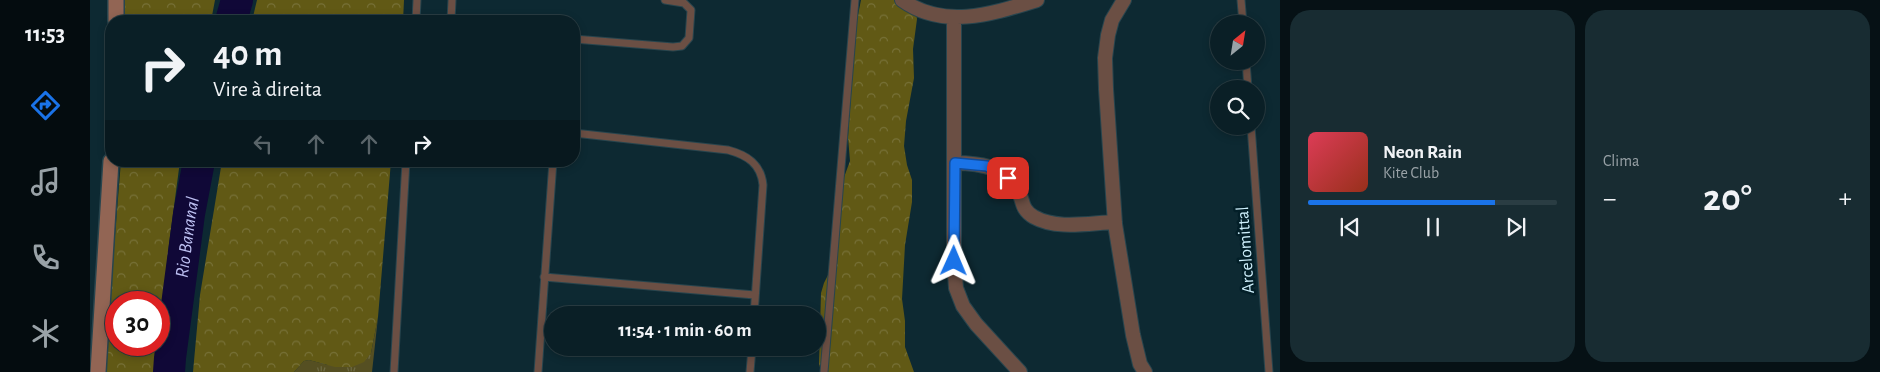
<!DOCTYPE html>
<html lang="pt">
<head>
<meta charset="utf-8">
<style>
	:root { --surface:#0a1f26; --page:#182c32; --text:#f1f3f6; --muted:#99a2a7; --line:#2a3d43; --accent:#1a73e8 }
	body { margin:0; font-family:"Alegreya Sans",sans-serif; background:var(--page); color:var(--text); height:100vh; display:flex; flex-direction:column; font-size:19px; white-space:nowrap }
	* { box-sizing:border-box; margin:0 }
	p { font-size:16px; color:var(--muted) }
	.icon { flex:none; width:28px; height:28px; fill:none; stroke:currentColor; stroke-width:2; stroke-linecap:round; stroke-linejoin:round }
	.map { position:relative; flex:1; overflow:hidden }
	.side { display:flex; flex-direction:column; gap:10px; padding:10px; background:#061115; width:600px }
	.side>* { flex:none }
	.hud { position:absolute; left:15px; top:15px; width:475px; height:152px; border-radius:20px; box-shadow:0 2px 8px #0003,0 0 0 1px var(--line); background:#0a1f26; color:var(--text); overflow:hidden }
	.needle { width:32px; rotate:30deg }
	.tools { position:absolute; left:1120px; top:15px; display:grid; gap:10px }
	.tools a { display:grid; place-items:center; width:55px; height:55px; border-radius:50%; background:var(--surface); box-shadow:0 2px 8px #0003,0 0 0 1px var(--line); font-size:25px }
	.speed { position:absolute; left:15px; top:291px; display:flex; gap:10px; font-size:25px; font-weight:700; text-align:center }
	.speed>* { display:grid; place-content:center; width:65px; height:65px; border-radius:50%; background:var(--surface); box-shadow:0 2px 8px #0003,0 0 0 1px var(--line); line-height:1 }
	.speed .limit { border:8px solid #d22; background:#fff; color:#111 }
	.pin { position:absolute; display:grid; place-items:center; width:42px; height:42px; color:#fff; margin:-21px; border-radius:10px; box-shadow:0 2px 8px #0006 }
	.me { position:absolute; width:55px; margin:-28px; rotate:1deg; stroke-linejoin:round; filter:drop-shadow(0 0 4px #0008) }
	.turn { display:flex; align-items:center; gap:18px; height:105px; padding:0 25px; font-size:22px }
	.turn .icon { width:65px; height:65px; stroke-width:2.5 }
	.turn b { display:block; font-size:35px; line-height:42px }
	.lanes { display:flex; align-items:center; height:48px; padding:0 25px; background:#0003; justify-content:center; gap:25px; direction:ltr }
	.lanes .off { opacity:.35 }
	.big { font-size:38px; font-weight:600; line-height:1.1 }
	.side .tile { flex:1; display:flex; flex-direction:column; justify-content:center; gap:8px; min-width:0; padding:0 18px; border-radius:20px; background:var(--page) }
	.song { display:flex; align-items:center; gap:15px }
	.cover { width:60px; height:60px; border-radius:8px; background:linear-gradient(135deg,hsl(350 70% 55%),hsl(10 70% 35%)) }
	.played { height:5px; border-radius:2px; background:linear-gradient(90deg,var(--accent) 75%,var(--line) 75%) }
	.keys { display:flex; justify-content:space-around; direction:ltr }
	.heat { display:flex; justify-content:space-between; align-items:center; font-size:28px; direction:ltr }
	.side .tiles { flex:1; display:grid; gap:10px; grid-template-columns:repeat(2,1fr) }
	.trip { position:absolute; left:454px; top:306px; width:282px; height:50px; border-radius:25px; background:var(--surface); box-shadow:0 2px 8px #0003,0 0 0 1px var(--line); font-weight:600; line-height:50px; text-align:center }
	main { display:flex; flex:1; min-height:0 }
	.tabs { display:flex; flex-direction:column; width:90px; justify-content:space-around; align-items:center; background:#040c0f; color:var(--muted) }
	.tabs .icon { width:35px; height:35px }
	.tabs .selected { color:var(--accent) }
	.tabs b { font-size:22px; color:var(--text) }
	.map>svg:first-child { display:block }
</style>
</head>
<body>
<main>
<nav class="tabs">
<b>11:53</b>
<svg class="icon selected" aria-label="directions" viewBox="0 0 24 24"><path d="M12 3l9 9-9 9-9-9zM9 14v-3h6M13 9l2 2-2 2"/></svg>
<svg class="icon" aria-label="music" viewBox="0 0 24 24"><path d="M9 18V5l10-2v13"/><circle cx="6" cy="18" r="3"/><circle cx="16" cy="16" r="3"/></svg>
<svg class="icon" aria-label="phone" viewBox="0 0 24 24"><path d="M5 4h4l2 5-3 2q2 4 5 5l2-3 5 2v4C11 20 4 13 5 4z"/></svg>
<svg class="icon" aria-label="climate" viewBox="0 0 24 24"><path d="M12 3v18M4 7l16 10M4 17L20 7"/></svg>
</nav>
<div class="map">
<svg width="1190" height="372" viewBox="0 0 1190 372">
	<defs>
		<pattern id="grass-tufts" width="24" height="20" patternUnits="userSpaceOnUse" patternTransform="scale(1.25)"><rect width="24" height="20" fill="#554f22"/><path d="M3 7l-1-3M5 7V3M7 7l1-3M15 17l-1-3M17 17v-4M19 17l1-3" fill="none" stroke="#6c6943"/></pattern>
		<pattern id="forest-crowns" width="20" height="18" patternUnits="userSpaceOnUse" patternTransform="scale(1.25)"><rect width="20" height="18" fill="#615915"/><path d="M2 6a3 3 0 1 1 6 0M12 15a3 3 0 1 1 6 0" fill="none" stroke="#777138"/></pattern>
	</defs>
	<rect width="100%" height="100%" fill="#0d2932"/>
	<!-- grass -->
	<path fill="url(#grass-tufts)" d="M 288,317 L 282,372 L 204,372 L 214,361 L 219,360 L 238,365 L 281,353 Z"/>
	<!-- forest -->
	<path fill="url(#forest-crowns)" d="M 33,0 L 125,0 L 121,21 L 33,21 Z
		M 167,0 L 314,0 L 313,21 L 162,21 Z
		M 771,0 L 824,0 L 827,19 L 823,49 L 824,78 L 816,121 L 814,146 L 817,165 L 822,180 L 822,202 L 815,245 L 812,299 L 815,321 L 815,347 L 824,372 L 731,372 L 729,363 L 731,293 L 734,283 L 746,259 L 748,248 L 753,180 L 760,161 L 758,137 L 766,25 Z
		M 31,161 L 90,161 L 79,244 L 69,339 L 69,302 L 26,302 L 26,345 L 68,345 L 65,372 L 14,372 Z
		M 132,161 L 301,161 L 288,317 L 281,353 L 274,362 L 262,367 L 245,367 L 219,360 L 214,361 L 204,372 L 103,372 L 110,295 Z"/>
	<g fill="none" stroke-linecap="round" stroke-linejoin="round">
		<!-- river -->
		<g stroke="#100837" stroke-width="32">
			<path d="M 141,21 L 147,0"/>
			<path id="s1" d="M 79,372 L 80,358 L 99,214 L 109,161"/>
		</g>
		<defs>
			<path id="service" d="M 1151,0 L 1153,24
				M 326,21 L 327,0
				M 361,21 L 362,0
				M 484,39 L 583,47 L 592,46 L 599,38 L 601,10 L 594,3 L 575,0
				M 1156,61 L 1158,89
				M 1161,126 L 1179,372
				M 484,133 L 638,150 C 657,155 671,164 673,185 L 664,315
				M 454,277 L 665,295
				M 304,372 L 316,161
				M 448,372 L 463,161
				M 660,372 L 662,348
				M 734,372 L 765,0"/>
			<path id="minor" d="M 812,0 C 854,30 902,14 947,0
				M 1034,0 L 1022,20 L 1018,35 L 1015,58 L 1016,89 L 1025,224 L 1043,335 L 1050,364 L 1055,372
				M 864,18 L 864,261 L 866,288 L 873,306 L 886,324 L 930,372
				M 865,163 C 887,163 915,166 927,188 C 934,200 930,209 944,217 C 967,230 999,223 1025,222"/>
			<path id="secondary" d="M 26,0 L 26,21
				M 8,372 L 21,161"/>
		</defs>
		<!-- service casing -->
		<use href="#service" stroke="#28454e" stroke-width="9"/>
		<!-- minor casing -->
		<use href="#minor" stroke="#28454e" stroke-width="16"/>
		<!-- secondary casing -->
		<use href="#secondary" stroke="#28454e" stroke-width="18"/>
		<!-- service -->
		<use href="#service" stroke="#6b4f44" stroke-width="7"/>
		<!-- minor -->
		<use href="#minor" stroke="#6b4f44" stroke-width="14"/>
		<!-- secondary -->
		<use href="#secondary" stroke="#926554" stroke-width="15"/>
	</g>
	<g fill="none" stroke-linecap="round" stroke-linejoin="round">
		<defs>
			<path id="route" d="M 864,261 L 865,163 L 897,166 L 918,178"/>
		</defs>
		<!-- route casing -->
		<use href="#route" stroke="#114b97" stroke-width="12"/>
		<!-- route -->
		<use href="#route" stroke="#1a73e8" stroke-width="9"/>
	</g>
	<g text-anchor="middle" stroke-width="5" stroke-linejoin="round" paint-order="stroke">
		<!-- street labels -->
		<g font-size="18" fill="#cff0fc" stroke="#031f28">
			<text transform="translate(1155 250) rotate(-94)" y="6">Arcelomittal</text>
		</g>
		<!-- water labels -->
		<g font-size="19" font-style="italic" fill="#bdc0f2" stroke="#031f28">
			<text dy="7" stroke="none"><textPath href="#s1" startOffset="136">Rio Bananal</textPath></text>
		</g>
	</g>
</svg>
<div class="tools">
<a><svg class="needle" viewBox="-14 -14 28 28"><path d="M0-13l5 13h-10z" fill="#e53935"/><path d="M0 13l5-13h-10z" fill="#99a2a7"/></svg></a>
<a><svg class="icon" aria-label="search" viewBox="0 0 24 24"><circle cx="10" cy="10" r="6"/><path d="M15 15l6 6"/></svg></a>
</div>
<div class="speed"><div class="limit">30</div></div>
<div class="pin" style="left:918px;top:178px;background:#d93025"><svg class="icon" aria-label="arrive" viewBox="0 0 24 24"><path d="M6 21V4h12l-3 4 3 4H6"/></svg></div>
<svg class="me" style="left:864px;top:261px" viewBox="-20 -20 40 40"><path d="M0-17L14 15 0 8-14 15z" fill="#1a73e8" stroke="#fff" stroke-width="4"/></svg>
<div class="trip">11:54 · 1 min · 60 m</div>
<div class="hud">
<div class="turn"><svg class="icon" aria-label="right" viewBox="0 0 24 24"><path d="M7 20v-9h11M14 6l5 5-5 5"/></svg><div><b>40 m</b>Vire à direita</div></div>
<div class="lanes"><svg class="icon off" aria-label="left" viewBox="0 0 24 24"><path d="M17 20v-9H6M10 6l-5 5 5 5"/></svg><svg class="icon off" aria-label="ahead" viewBox="0 0 24 24"><path d="M12 20V5M6 11l6-6 6 6"/></svg><svg class="icon off" aria-label="ahead" viewBox="0 0 24 24"><path d="M12 20V5M6 11l6-6 6 6"/></svg><svg class="icon" aria-label="right" viewBox="0 0 24 24"><path d="M7 20v-9h11M14 6l5 5-5 5"/></svg></div>
</div>
</div>
<section class="side">
<div class="tiles">
<div class="tile">
<div class="song"><i class="cover"></i><div><b>Neon Rain</b><p>Kite Club</p></div></div>
<div class="played"></div>
<div class="keys"><svg class="icon" aria-label="previous" viewBox="0 0 24 24"><path d="M18 5L8 12l10 7zM5 5v14"/></svg><svg class="icon" aria-label="pause" viewBox="0 0 24 24"><path d="M8 5v14M16 5v14"/></svg><svg class="icon" aria-label="next" viewBox="0 0 24 24"><path d="M6 5l10 7-10 7zM19 5v14"/></svg></div>
</div>
<div class="tile"><p>Clima</p>
<div class="heat"><a>−</a><b class="big">20°</b><a>+</a></div>
</div>
</div>
</section>
</main>
</body>
</html>
